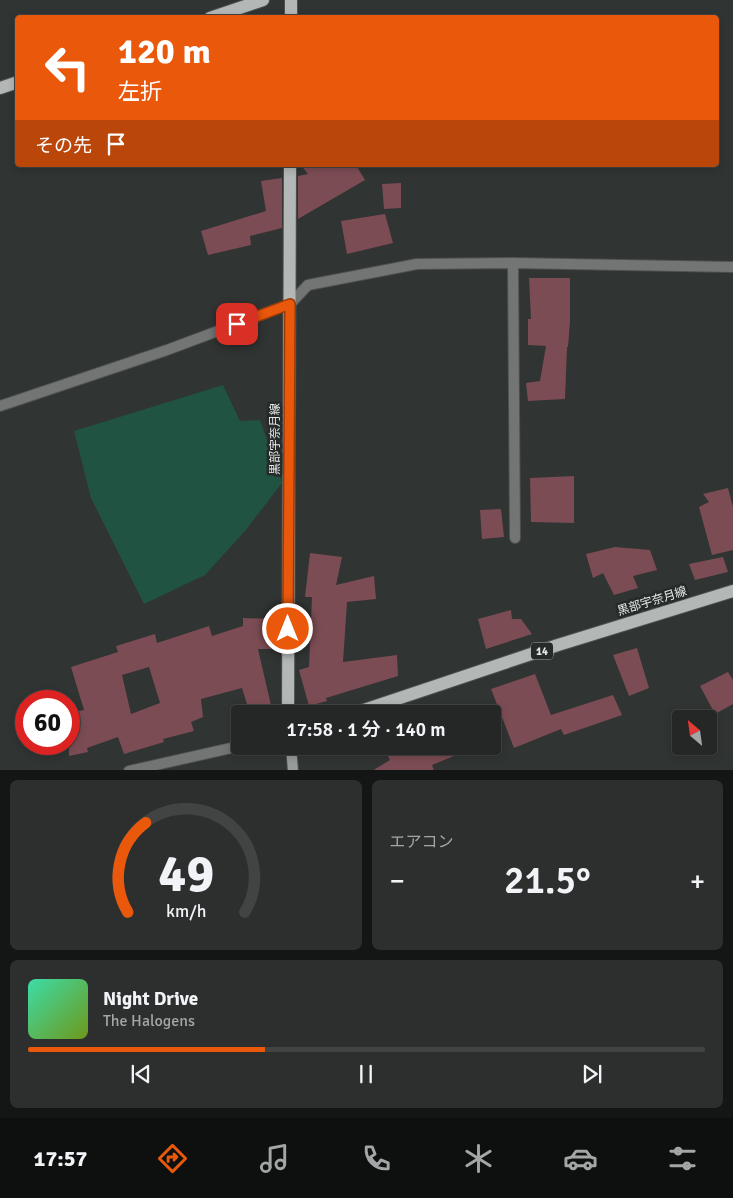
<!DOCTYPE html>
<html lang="ja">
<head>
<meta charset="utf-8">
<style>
	:root { --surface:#242726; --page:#2c2f2e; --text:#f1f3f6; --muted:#a3a5a7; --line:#414443; --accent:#ea580c }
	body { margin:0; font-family:Signika,"Noto Sans JP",sans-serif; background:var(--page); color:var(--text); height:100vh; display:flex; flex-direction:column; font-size:19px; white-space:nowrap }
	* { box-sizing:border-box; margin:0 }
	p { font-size:16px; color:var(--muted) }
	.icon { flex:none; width:28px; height:28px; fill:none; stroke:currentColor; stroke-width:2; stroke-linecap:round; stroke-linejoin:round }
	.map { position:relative; height:770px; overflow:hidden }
	.details { display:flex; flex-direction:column; gap:10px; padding:10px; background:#141515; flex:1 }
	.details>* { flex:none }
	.guide { position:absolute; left:15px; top:15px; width:704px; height:152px; border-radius:5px; box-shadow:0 2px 8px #0003,0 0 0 1px var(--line); background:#ea580c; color:#fff; overflow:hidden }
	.needle { width:32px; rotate:331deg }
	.tools { position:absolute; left:672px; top:710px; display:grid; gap:10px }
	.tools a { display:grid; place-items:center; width:45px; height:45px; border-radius:5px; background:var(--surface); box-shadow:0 2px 8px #0003,0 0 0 1px var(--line); font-size:25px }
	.speed { position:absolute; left:15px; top:690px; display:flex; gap:10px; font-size:25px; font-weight:700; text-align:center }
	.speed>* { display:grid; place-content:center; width:65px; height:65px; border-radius:50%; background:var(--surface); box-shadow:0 2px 8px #0003,0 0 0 1px var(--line); line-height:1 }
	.speed .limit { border:8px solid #d22; background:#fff; color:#111 }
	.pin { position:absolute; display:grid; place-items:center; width:42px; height:42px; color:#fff; margin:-21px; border-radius:10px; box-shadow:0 2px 8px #0006 }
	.me { position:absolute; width:55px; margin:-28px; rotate:0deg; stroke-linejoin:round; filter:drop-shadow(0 0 4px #0008) }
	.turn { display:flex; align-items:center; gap:18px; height:105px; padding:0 20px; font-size:22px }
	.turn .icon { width:65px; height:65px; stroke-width:2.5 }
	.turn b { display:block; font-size:35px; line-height:42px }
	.then { display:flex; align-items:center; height:48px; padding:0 20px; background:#0003; gap:10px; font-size:19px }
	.big { font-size:38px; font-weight:600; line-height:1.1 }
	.details .widget { flex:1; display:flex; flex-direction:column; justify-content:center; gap:8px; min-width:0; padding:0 18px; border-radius:8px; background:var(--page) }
	.details .dial { align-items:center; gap:0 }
	.dial svg { height:130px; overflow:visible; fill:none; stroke:var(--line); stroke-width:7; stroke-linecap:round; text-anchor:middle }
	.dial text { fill:var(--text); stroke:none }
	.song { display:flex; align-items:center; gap:15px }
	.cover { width:60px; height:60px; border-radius:8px; background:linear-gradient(135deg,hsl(160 70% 55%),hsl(80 70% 35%)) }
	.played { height:5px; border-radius:2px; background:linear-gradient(90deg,var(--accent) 35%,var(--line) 35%) }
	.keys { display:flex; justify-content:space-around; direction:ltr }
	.heat { display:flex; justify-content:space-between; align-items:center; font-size:28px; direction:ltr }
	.details .tiles { flex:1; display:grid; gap:10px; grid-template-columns:1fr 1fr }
	.widget:last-child { grid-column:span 2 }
	.trip { position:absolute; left:231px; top:705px; width:270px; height:50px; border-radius:5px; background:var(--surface); box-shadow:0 2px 8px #0003,0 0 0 1px var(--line); font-weight:600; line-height:50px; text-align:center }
	.tabs { display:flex; height:80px; justify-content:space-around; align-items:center; background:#0e100f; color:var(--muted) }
	.tabs .icon { width:35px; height:35px }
	.tabs .selected { color:var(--accent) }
	.tabs b { font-size:22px; color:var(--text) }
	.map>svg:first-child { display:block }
</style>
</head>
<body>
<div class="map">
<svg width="733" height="771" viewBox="0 0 733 771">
	<rect width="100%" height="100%" fill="#303432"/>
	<!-- green -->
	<path fill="#205341" d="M 223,385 L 240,421 L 260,420 L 282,483 L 245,531 L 205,575 L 144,604 L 91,498 L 74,431 Z"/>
	<!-- building -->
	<path fill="#7c4c54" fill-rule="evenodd" d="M 301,165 L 356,165 L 365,180 L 298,219 L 298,176 L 308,174 Z
		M 282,178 L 282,228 L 250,236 L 251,245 L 208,255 L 201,231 L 266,211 L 261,181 Z
		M 401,183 L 401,208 L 384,209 L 382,184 Z
		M 385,214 L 393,243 L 347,254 L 341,221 Z
		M 529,278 L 570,278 L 570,321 L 568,347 L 567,347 L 565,399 L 528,401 L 526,383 L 540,381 L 546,346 L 528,345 L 528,319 L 531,319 Z
		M 574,476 L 574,523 L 531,522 L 530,478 Z
		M 728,488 L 733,507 L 733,550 L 712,555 L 699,507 L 709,502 L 703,494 Z
		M 501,509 L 504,537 L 482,539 L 480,510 Z
		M 615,547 L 650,550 L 657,570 L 633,576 L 638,588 L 614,595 L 603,573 L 593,578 L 586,554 Z
		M 310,553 L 342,557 L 336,585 L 374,576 L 376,599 L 347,602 L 343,662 L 397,655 L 398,676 L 326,698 L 327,701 L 309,706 L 299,670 L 309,667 L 312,597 L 305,597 Z
		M 723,557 L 728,572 L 695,580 L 689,564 Z
		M 511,610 L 512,619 L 521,619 L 532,634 L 486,649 L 478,619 Z
		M 243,618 L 276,619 L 275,649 L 258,649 L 273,714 L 250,714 L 242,688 L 201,699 L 203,717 L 191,722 L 194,731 L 163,739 L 164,742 L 124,754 L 118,737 L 87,748 L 88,752 L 69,756 L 69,713 L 84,710 L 71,667 L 118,652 L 116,646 L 155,634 L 157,643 L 209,626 L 212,636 L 243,626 ZM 149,667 L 160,703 L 131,714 L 122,675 Z
		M 637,648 L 649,688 L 629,696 L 613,655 Z
		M 728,672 L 733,680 L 733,704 L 715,714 L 700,686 Z
		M 535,674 L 551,715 L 613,695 L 622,715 L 564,735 L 561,729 L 514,748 L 491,689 Z
		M 383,746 L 476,746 L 476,747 L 432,765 L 434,771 L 372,771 L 390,760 Z"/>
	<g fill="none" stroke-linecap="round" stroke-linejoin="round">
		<defs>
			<path id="minor" d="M 513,263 L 515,538
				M 0,406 L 167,350 L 290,304 L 308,285 L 417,264 L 513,263 L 733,267"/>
			<path id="tertiary" d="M 129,771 L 240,746"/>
			<path id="secondary" d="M 291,746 L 293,771"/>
			<path id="primary" d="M 210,18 L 263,0
				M 291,18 L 291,0
				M 0,88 L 18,82
				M 288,714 L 290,165
				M 352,714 L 558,645 L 733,591"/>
		</defs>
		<!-- minor casing -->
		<use href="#minor" stroke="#4d514f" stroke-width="12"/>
		<!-- tertiary casing -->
		<use href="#tertiary" stroke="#4d514f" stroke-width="12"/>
		<!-- secondary casing -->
		<use href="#secondary" stroke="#4d514f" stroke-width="12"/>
		<!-- primary casing -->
		<use href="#primary" stroke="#4d514f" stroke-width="14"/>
		<!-- minor -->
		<use href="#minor" stroke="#737574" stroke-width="10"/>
		<!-- tertiary -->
		<use href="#tertiary" stroke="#737574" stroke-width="10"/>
		<!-- secondary -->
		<use href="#secondary" stroke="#979b99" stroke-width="10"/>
		<!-- primary -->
		<use href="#primary" stroke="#b3b7b5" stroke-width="12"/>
	</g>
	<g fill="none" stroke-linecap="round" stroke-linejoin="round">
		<defs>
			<path id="route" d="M 237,324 L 290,304 L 288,629"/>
		</defs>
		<!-- route casing -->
		<use href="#route" stroke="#983908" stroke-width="12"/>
		<!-- route -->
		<use href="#route" stroke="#ea580c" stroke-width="9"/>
	</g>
	<g text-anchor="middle" stroke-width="5" stroke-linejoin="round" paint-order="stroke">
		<!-- shield labels -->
		<rect fill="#262a28" stroke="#acb0ae" stroke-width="1" x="531" y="642.5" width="22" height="17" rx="4"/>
		<g font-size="11" font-weight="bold" fill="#e6e9e8">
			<text x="542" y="655">14</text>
		</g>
		<!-- street labels -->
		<g font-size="12" fill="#e6e9e8" stroke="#262a28">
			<text transform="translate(275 439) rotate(-90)" y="4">黒部宇奈月線</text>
			<text transform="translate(652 601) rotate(-17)" y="4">黒部宇奈月線</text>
		</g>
	</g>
</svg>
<div class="tools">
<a><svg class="needle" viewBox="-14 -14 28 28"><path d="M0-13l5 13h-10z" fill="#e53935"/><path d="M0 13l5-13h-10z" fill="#a3a5a7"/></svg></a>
</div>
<div class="speed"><div class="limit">60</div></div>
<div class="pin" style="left:237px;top:324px;background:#d93025"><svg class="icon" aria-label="arrive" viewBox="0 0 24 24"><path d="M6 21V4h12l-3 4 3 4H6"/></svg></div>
<svg class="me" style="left:288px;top:629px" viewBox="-20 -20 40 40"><circle r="17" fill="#ea580c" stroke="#fff" stroke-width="3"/><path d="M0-11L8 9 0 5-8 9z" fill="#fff"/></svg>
<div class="trip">17:58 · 1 分 · 140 m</div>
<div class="guide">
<div class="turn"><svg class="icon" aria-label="left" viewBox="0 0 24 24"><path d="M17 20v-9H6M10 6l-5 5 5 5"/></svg><div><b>120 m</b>左折</div></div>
<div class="then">その先<svg class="icon" aria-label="arrive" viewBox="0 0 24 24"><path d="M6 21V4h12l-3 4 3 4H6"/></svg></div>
</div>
</div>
<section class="details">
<div class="tiles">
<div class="widget dial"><svg viewBox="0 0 100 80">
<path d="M14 69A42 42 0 1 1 86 69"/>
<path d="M14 69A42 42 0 0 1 25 14" stroke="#ea580c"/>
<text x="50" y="56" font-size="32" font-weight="700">49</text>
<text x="50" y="72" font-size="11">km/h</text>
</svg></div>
<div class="widget"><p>エアコン</p>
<div class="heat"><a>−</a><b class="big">21.5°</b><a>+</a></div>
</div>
<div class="widget">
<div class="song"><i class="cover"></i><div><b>Night Drive</b><p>The Halogens</p></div></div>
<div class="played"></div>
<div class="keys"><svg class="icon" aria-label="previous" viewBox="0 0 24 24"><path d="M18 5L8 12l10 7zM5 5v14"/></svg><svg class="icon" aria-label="pause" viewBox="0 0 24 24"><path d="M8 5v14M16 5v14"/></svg><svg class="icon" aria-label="next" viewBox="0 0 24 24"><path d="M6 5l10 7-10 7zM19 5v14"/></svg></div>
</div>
</div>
</section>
<nav class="tabs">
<b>17:57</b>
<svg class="icon selected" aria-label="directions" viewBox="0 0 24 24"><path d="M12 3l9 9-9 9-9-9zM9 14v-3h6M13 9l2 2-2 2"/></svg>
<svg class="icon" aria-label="music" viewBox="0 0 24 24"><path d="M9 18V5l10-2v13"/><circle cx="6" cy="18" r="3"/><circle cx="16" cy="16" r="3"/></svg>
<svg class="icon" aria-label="phone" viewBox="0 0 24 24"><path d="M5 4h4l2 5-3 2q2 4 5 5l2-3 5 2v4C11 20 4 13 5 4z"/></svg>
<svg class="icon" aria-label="climate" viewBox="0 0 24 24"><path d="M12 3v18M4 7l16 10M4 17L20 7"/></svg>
<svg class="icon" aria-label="car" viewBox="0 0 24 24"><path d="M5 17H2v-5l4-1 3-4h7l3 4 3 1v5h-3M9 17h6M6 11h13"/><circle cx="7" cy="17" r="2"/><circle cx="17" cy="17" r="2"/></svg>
<svg class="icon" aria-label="filters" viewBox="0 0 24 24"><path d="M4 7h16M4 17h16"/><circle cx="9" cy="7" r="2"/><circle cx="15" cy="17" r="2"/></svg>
</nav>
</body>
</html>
